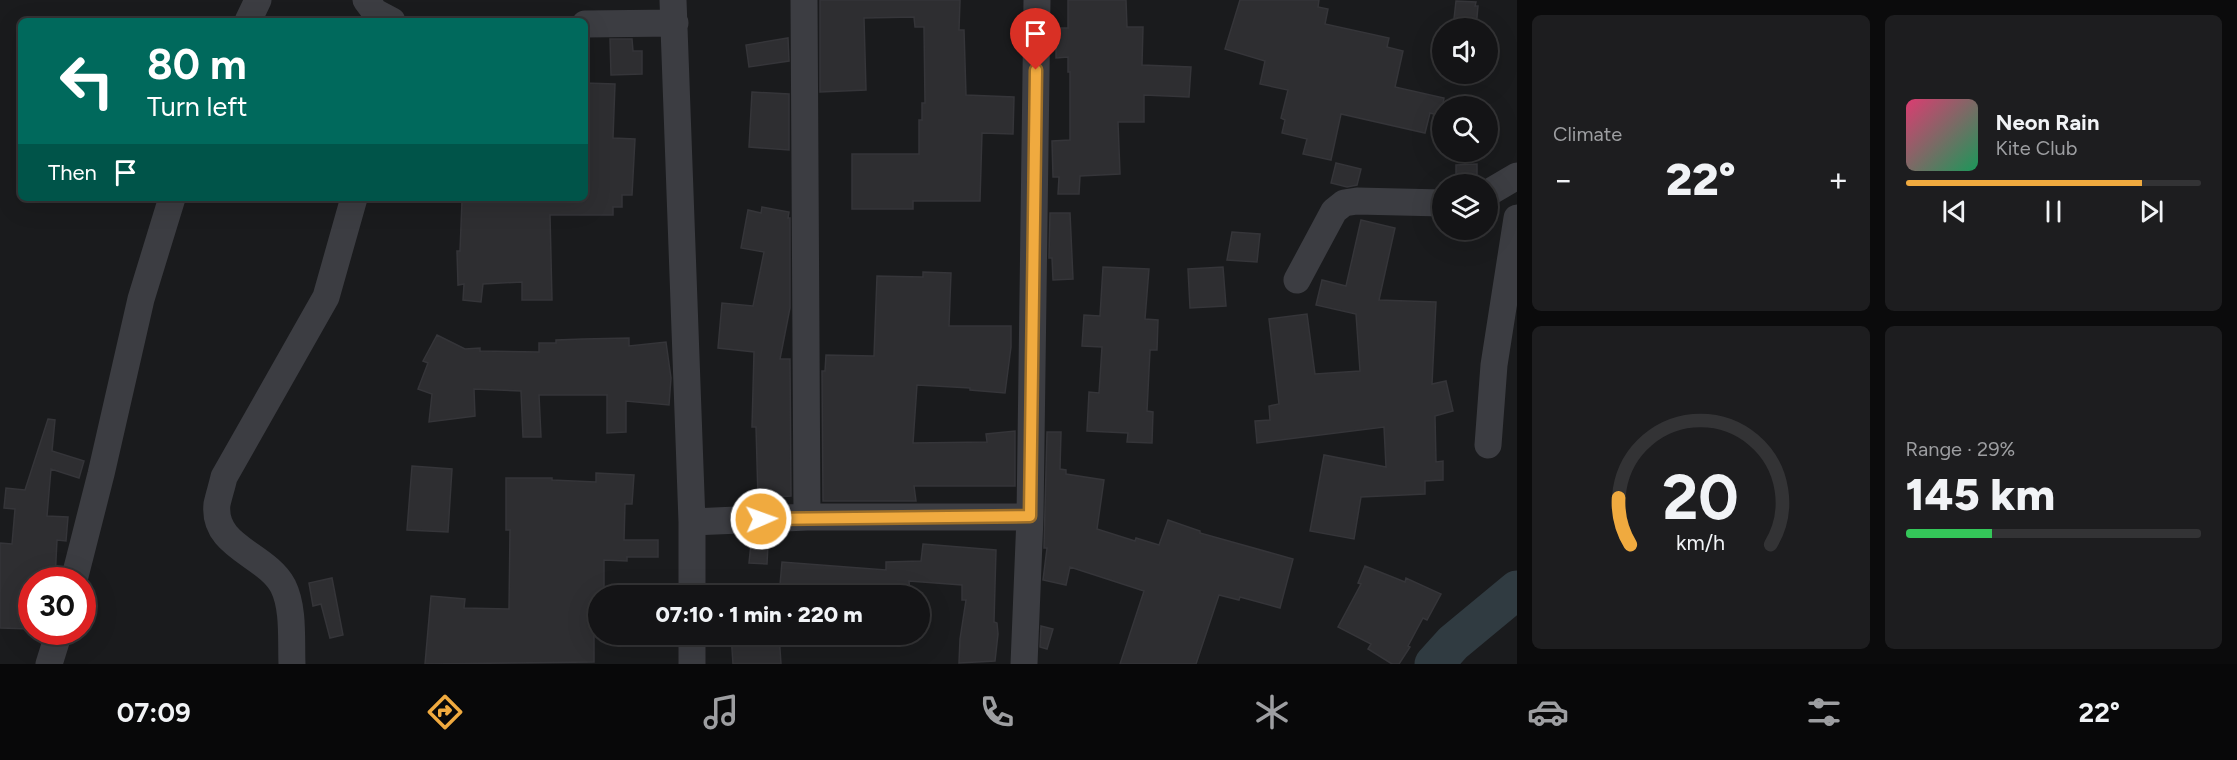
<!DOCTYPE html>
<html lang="en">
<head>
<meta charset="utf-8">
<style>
	:root { --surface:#141416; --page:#1d1d1f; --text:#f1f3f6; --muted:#9d9ea1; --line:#333335; --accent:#f0aa3f }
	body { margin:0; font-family:Figtree,sans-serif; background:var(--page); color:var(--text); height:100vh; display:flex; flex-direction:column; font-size:22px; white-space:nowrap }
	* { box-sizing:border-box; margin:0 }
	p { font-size:20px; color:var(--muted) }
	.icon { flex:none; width:33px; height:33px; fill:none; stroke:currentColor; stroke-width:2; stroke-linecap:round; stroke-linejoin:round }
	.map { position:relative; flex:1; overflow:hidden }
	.panel { display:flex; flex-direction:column; gap:15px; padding:15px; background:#0b0b0c; width:720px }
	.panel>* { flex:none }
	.top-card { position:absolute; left:18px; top:18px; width:570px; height:183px; border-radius:9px; box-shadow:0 6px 24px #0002,0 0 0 2px var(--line); background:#00695c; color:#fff; overflow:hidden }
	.buttons { position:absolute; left:1432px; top:18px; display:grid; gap:12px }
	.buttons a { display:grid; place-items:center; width:66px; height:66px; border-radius:50%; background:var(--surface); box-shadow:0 6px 24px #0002,0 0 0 2px var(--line); font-size:30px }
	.speed { position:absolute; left:18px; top:567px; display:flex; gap:12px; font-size:30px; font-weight:700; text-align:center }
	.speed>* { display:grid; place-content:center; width:78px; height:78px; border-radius:50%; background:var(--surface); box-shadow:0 6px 24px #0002,0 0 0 2px var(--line); line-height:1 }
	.speed .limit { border:9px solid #d22; background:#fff; color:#111 }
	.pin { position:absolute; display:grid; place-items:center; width:51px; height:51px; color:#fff; margin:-62px -26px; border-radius:50% 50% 50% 0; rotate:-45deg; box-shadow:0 0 6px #0007 }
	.pin .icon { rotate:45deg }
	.me { position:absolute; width:66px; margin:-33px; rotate:88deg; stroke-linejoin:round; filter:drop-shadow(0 0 4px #0008) }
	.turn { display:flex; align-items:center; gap:21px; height:126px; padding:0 30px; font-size:27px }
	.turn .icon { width:78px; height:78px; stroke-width:2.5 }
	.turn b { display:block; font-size:42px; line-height:51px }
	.then { display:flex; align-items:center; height:57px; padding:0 30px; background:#0003; gap:12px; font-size:22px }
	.big { font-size:45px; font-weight:800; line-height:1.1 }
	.panel .card { flex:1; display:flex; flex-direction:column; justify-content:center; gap:9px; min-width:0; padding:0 21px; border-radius:9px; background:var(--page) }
	.panel .dial { align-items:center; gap:0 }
	.dial svg { height:156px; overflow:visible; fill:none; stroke:var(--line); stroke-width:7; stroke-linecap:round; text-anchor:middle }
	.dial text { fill:var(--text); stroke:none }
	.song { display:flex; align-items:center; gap:18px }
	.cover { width:72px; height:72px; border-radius:9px; background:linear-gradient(135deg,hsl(340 70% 55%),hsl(150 70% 35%)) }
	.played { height:6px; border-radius:3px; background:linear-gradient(90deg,var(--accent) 80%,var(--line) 80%) }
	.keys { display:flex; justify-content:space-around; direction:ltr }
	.heat { display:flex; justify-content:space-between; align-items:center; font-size:33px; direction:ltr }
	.charge { height:9px; border-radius:4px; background:linear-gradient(90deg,#34c759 29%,var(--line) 0) }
	.panel .tiles { flex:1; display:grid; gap:15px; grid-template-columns:repeat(2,1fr) }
	.trip { position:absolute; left:588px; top:585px; width:342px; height:60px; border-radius:30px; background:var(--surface); box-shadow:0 6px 24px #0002,0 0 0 2px var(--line); font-weight:800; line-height:60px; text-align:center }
	.tab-bar { display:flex; height:96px; justify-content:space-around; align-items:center; background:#080809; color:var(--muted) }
	.tab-bar .icon { width:42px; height:42px }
	.tab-bar .selected { color:var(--accent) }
	.tab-bar b { font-size:27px; color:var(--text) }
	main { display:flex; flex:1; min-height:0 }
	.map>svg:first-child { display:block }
</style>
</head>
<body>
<main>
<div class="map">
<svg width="1517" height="664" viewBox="0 0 1517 664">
	<rect width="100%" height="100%" fill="#1a1b1d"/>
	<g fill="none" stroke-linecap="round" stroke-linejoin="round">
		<!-- river -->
		<path stroke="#303b41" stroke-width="39" d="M 1434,664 L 1453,643 L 1517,590"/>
	</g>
	<!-- building -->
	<path fill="#2e2e31" stroke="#353539" stroke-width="1.5" d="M 820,0 L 960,0 L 959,30 L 964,30 L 966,95 L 1014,97 L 1013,134 L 982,133 L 980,201 L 913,201 L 913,209 L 852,209 L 852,154 L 919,154 L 919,120 L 922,120 L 922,103 L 925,103 L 924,27 L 915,27 L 914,17 L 864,18 L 866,90 L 820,92 Z
		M 1068,0 L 1126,0 L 1127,27 L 1143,27 L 1142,65 L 1191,67 L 1189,97 L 1144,95 L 1144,122 L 1118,122 L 1120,174 L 1080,176 L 1079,194 L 1058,194 L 1059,177 L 1053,177 L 1052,141 L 1070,140 L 1070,72 L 1068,72 L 1068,57 L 1056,58 L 1056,28 L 1068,28 Z
		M 1240,0 L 1319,0 L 1318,7 L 1328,9 L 1325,24 L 1389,38 L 1387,47 L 1403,51 L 1395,87 L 1444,98 L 1441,116 L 1430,113 L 1425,133 L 1341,114 L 1331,160 L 1303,154 L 1307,139 L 1282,133 L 1285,120 L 1281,118 L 1288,90 L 1260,84 L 1265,61 L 1225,49 Z
		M 1456,1 L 1476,2 L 1475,6 L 1478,6 L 1476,28 L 1453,28 Z
		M 788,38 L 789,61 L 749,67 L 746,45 Z
		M 610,39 L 632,39 L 633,51 L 642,51 L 642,74 L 611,75 Z
		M 585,83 L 615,84 L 613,138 L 635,139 L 632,195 L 622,195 L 622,207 L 613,207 L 613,215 L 550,215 L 552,300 L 522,300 L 522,282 L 483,284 L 481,302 L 463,300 L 464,284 L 458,285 L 457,251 L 460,251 L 462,201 L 494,202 L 494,198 L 585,198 Z
		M 752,92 L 789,94 L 789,150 L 749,147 Z
		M 1336,163 L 1361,169 L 1357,185 L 1347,187 L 1331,183 Z
		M 1477,164 L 1477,182 L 1475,184 L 1456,184 L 1456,165 Z
		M 762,207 L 789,212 L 788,218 L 790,218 L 790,308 L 780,359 L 790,359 L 791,496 L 758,498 L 756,427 L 752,427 L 754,352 L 718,348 L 722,303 L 753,306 L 764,252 L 741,248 L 748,210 L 761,213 Z
		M 1050,213 L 1070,213 L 1073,279 L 1053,280 L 1052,258 L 1049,258 Z
		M 1361,220 L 1395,228 L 1379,300 L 1436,302 L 1432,384 L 1446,381 L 1453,411 L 1435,416 L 1436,462 L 1443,461 L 1443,480 L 1425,481 L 1425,494 L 1361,497 L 1354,539 L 1310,531 L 1324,455 L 1386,467 L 1384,427 L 1257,443 L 1255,421 L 1270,420 L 1269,406 L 1279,404 L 1269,319 L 1307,314 L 1315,374 L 1360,371 L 1356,314 L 1316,305 L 1322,280 L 1346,286 Z
		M 1232,232 L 1260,234 L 1257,262 L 1227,260 Z
		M 1103,267 L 1149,269 L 1145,319 L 1158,320 L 1157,350 L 1150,350 L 1147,411 L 1153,412 L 1152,443 L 1127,442 L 1128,433 L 1087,431 L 1089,392 L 1099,393 L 1102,347 L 1082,346 L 1084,315 L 1100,316 Z
		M 1223,267 L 1226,306 L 1190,308 L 1188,269 Z
		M 923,272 L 951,273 L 949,326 L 1011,326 L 1011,347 L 1005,393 L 970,390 L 970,388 L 917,385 L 913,443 L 987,442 L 986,434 L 1015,431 L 1015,486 L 914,486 L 916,501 L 823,501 L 822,371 L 825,371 L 826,355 L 874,356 L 877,276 L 923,277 Z
		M 437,335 L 465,349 L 480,348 L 480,351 L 539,352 L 539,343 L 556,343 L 556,340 L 583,339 L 629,338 L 629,346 L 666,342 L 671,378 L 669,405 L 626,401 L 626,432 L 607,433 L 607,395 L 539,395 L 541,437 L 523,437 L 521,391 L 474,389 L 475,416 L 429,422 L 432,394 L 418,389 L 428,363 L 423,361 Z
		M 48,419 L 55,420 L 52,451 L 84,461 L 79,478 L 51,469 L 47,516 L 68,517 L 66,541 L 57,540 L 55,580 L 32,580 L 32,629 L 0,628 L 0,543 L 12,544 L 15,509 L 4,508 L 6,488 L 25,490 Z
		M 1047,432 L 1061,432 L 1060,469 L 1066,470 L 1066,474 L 1104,480 L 1097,529 L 1135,541 L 1136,538 L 1159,545 L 1168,520 L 1200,531 L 1200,533 L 1293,559 L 1280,608 L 1240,597 L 1239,600 L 1219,595 L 1196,664 L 1120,664 L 1144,591 L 1070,567 L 1066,585 L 1043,580 L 1047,548 L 1044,548 Z
		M 412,466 L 452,469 L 448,532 L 407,530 Z
		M 596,473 L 634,475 L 632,504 L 625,504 L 624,540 L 658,540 L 658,557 L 627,557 L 627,561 L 604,560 L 604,596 L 598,596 L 598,604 L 594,604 L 594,662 L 425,664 L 431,596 L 465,599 L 464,608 L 509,609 L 510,530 L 506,530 L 506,478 L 552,478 L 552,480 L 596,482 Z
		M 751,543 L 768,544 L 767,564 L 749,563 Z
		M 923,544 L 996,550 L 994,622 L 997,623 L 998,634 L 995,661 L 959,663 L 960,639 L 966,600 L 962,600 L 962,585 L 909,581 L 910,596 L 779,596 L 782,562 L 886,570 L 886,562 L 921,561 Z
		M 1365,566 L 1405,582 L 1406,578 L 1441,594 L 1427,620 L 1423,618 L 1408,646 L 1410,647 L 1399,664 L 1392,664 L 1368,649 L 1371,644 L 1338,627 L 1361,584 L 1358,583 Z
		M 332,578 L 343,635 L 330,638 L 321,604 L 313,606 L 309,583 Z
		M 1041,626 L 1053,629 L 1047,649 L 1040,647 Z
		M 731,634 L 779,634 L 781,664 L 733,664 Z"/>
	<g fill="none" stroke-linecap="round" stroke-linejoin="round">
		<!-- minor -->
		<path stroke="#3c3d42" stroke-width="27" d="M 366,0 L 375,12 L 392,21
			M 673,0 L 692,522 L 692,596
			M 804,0 L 807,517
			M 248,21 L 258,0
			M 585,24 L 675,23
			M 1488,193 L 1517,176
			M 1297,280 L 1334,211 L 1344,203 L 1357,201 L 1443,203
			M 1488,445 L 1494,365 L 1517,218
			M 692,522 L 807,517 L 1030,517
			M 74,580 L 101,474 L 141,299 L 172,198
			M 692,634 L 692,664
			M 49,664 L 59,632
			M 292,664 C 291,640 294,608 283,586 C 266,554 212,547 217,504 C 219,495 222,486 224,477 L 326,297 L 354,198
			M 1024,664 L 1030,517 L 1037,0"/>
	</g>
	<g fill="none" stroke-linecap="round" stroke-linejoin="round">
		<defs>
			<path id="route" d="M 761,519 L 1030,516 L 1036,70"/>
		</defs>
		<!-- route casing -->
		<use href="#route" stroke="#9c6e29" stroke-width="15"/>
		<!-- route -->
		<use href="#route" stroke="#f0aa3f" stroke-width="10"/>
	</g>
</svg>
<div class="buttons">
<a><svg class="icon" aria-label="sound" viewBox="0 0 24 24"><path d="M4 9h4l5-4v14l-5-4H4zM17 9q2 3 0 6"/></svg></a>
<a><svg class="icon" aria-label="search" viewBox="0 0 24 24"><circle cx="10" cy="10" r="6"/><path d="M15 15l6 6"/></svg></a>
<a><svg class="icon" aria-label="layers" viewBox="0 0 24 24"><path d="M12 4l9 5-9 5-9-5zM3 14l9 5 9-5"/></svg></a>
</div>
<div class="speed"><div class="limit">30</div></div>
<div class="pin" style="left:1036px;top:70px;background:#d93025"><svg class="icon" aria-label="arrive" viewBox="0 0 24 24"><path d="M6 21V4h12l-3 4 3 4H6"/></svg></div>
<svg class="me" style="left:761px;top:519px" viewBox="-20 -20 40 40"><circle r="17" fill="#f0aa3f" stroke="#fff" stroke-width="3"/><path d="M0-11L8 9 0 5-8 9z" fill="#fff"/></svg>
<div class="trip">07:10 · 1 min · 220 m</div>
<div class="top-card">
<div class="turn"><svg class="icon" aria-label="left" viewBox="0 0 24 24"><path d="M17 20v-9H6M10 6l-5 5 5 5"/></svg><div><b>80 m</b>Turn left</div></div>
<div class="then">Then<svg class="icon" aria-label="arrive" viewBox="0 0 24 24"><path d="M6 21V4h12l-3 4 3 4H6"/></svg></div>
</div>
</div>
<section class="panel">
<div class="tiles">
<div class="card"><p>Climate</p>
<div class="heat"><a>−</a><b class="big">22°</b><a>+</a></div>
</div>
<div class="card">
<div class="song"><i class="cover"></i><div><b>Neon Rain</b><p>Kite Club</p></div></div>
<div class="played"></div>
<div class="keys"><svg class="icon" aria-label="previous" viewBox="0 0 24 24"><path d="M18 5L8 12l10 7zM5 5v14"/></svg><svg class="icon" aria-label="pause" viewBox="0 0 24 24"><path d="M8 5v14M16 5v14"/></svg><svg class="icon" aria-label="next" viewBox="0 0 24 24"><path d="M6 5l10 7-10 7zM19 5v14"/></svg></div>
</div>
<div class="card dial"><svg viewBox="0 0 100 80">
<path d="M14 69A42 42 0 1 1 86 69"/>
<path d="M14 69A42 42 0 0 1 8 45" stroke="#f0aa3f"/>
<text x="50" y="56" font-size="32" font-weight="700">20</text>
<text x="50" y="72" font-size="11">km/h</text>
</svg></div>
<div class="card"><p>Range · 29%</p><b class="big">145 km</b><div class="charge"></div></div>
</div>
</section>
</main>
<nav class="tab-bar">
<b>07:09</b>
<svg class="icon selected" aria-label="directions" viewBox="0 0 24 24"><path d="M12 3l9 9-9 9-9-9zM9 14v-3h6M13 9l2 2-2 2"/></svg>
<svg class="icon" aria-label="music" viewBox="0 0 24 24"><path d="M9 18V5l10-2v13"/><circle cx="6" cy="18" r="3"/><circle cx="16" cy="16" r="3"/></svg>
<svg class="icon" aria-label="phone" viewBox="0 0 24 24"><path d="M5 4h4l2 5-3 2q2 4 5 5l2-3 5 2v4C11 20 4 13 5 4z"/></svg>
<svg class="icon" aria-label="climate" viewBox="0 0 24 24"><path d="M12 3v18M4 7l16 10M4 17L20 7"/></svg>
<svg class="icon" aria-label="car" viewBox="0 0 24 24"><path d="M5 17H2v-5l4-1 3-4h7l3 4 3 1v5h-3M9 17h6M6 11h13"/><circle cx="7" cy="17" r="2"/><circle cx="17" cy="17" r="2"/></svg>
<svg class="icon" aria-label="filters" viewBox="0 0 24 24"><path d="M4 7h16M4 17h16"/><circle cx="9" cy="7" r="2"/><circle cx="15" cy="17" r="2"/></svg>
<b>22°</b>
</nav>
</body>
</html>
